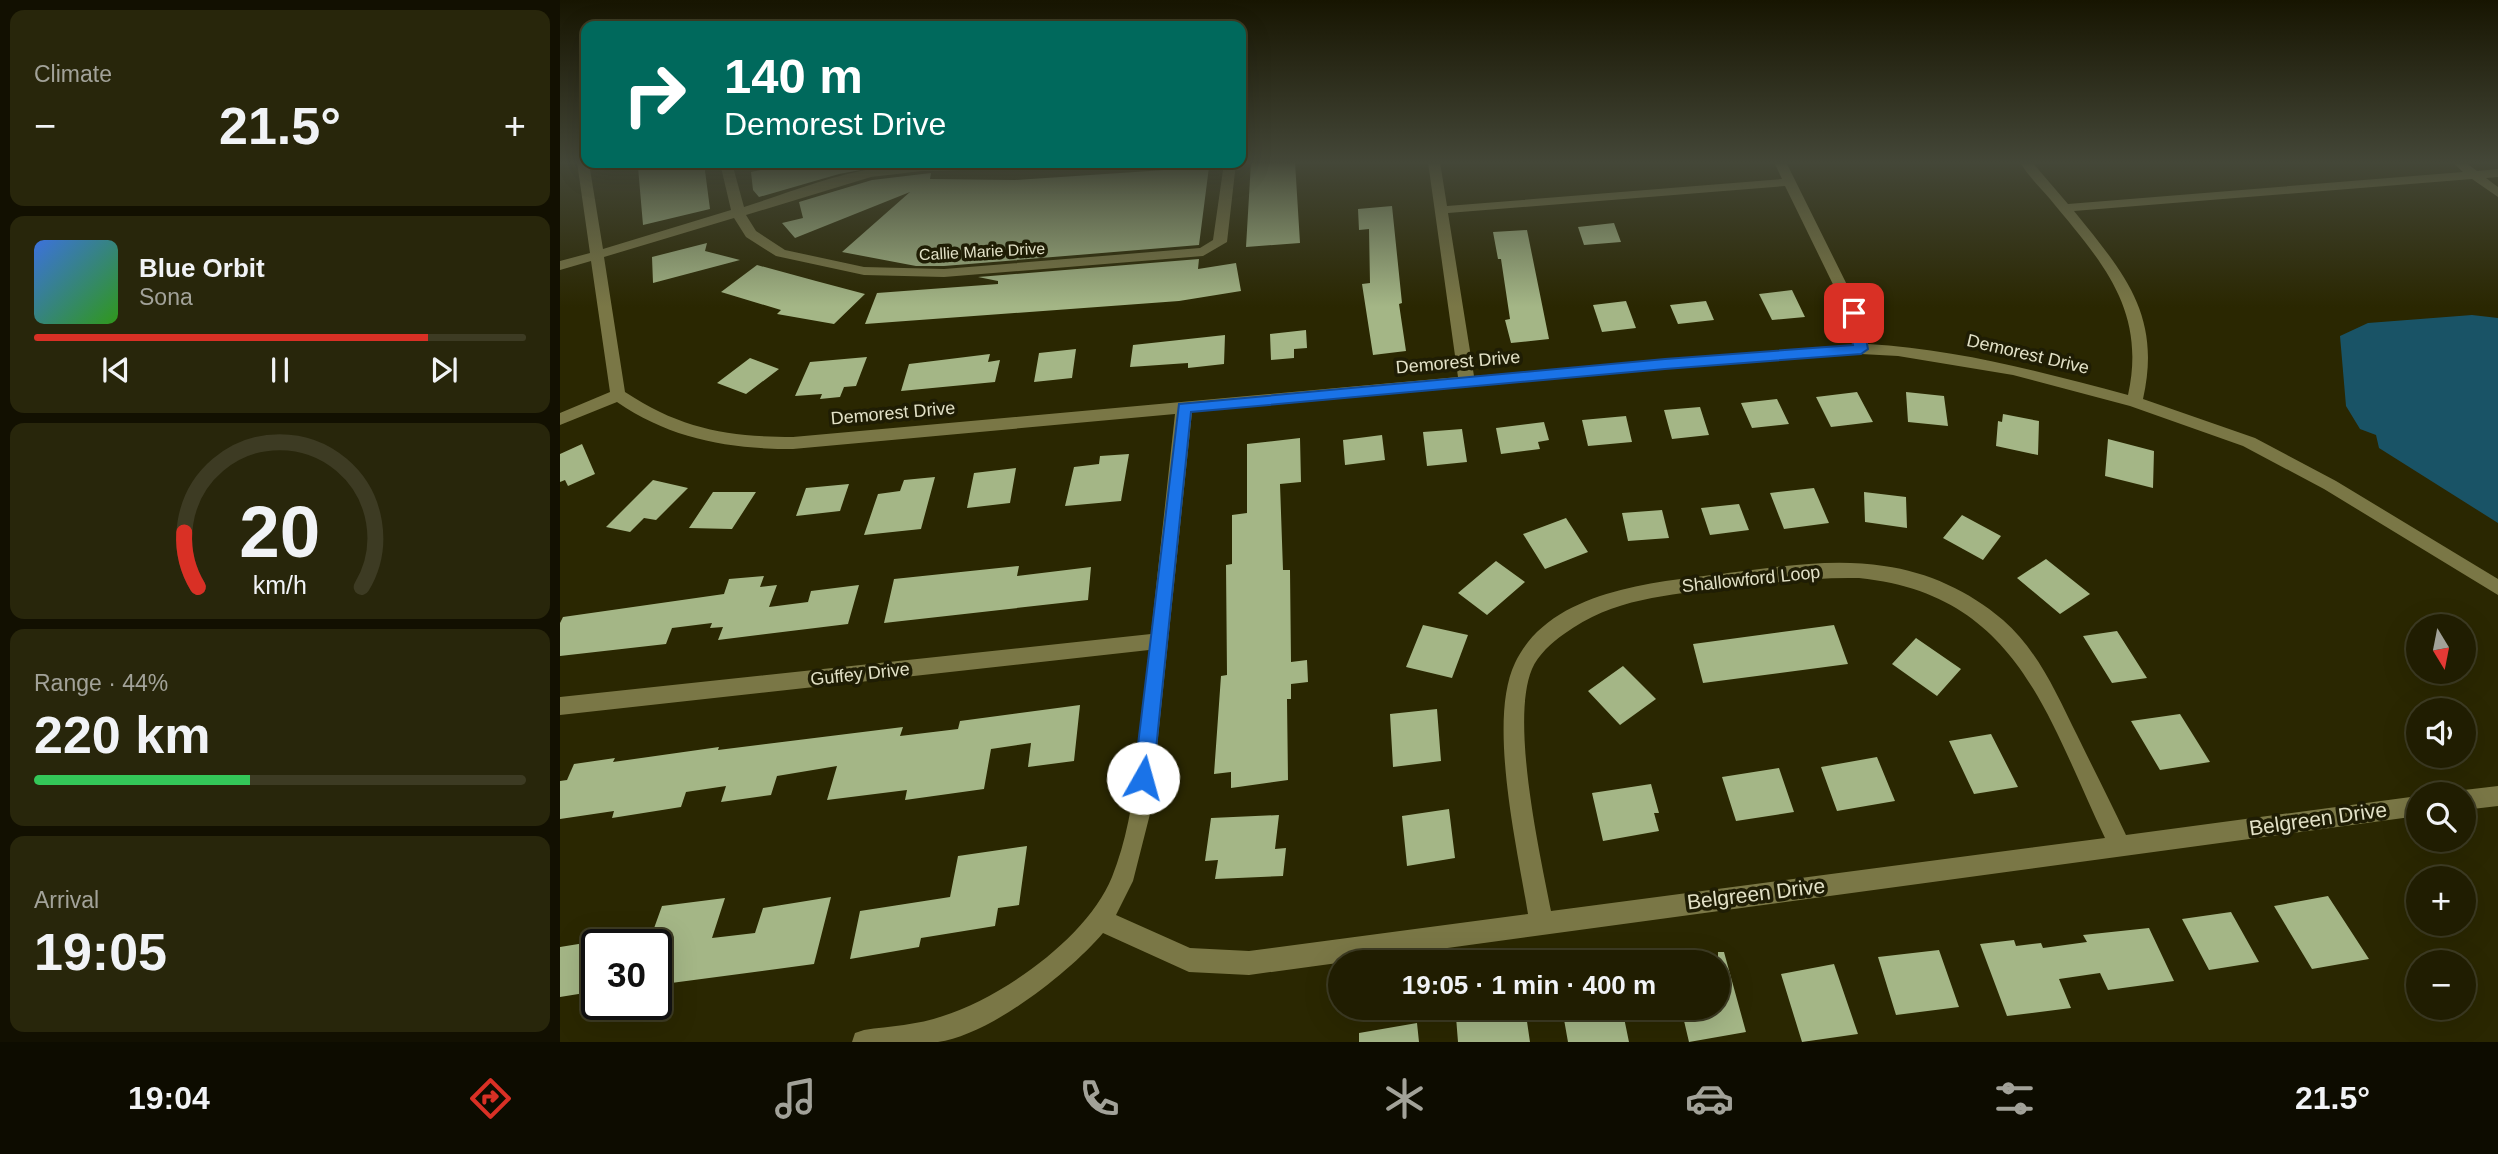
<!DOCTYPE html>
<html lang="en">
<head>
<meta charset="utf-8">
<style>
	:root { --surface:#201d01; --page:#28260b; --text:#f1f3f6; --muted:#a2a299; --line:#3d3b23; --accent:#d93025 }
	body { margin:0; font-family:Helvetica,sans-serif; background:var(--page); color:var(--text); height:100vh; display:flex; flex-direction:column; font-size:26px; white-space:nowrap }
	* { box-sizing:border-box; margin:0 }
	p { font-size:23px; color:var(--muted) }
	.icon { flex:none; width:38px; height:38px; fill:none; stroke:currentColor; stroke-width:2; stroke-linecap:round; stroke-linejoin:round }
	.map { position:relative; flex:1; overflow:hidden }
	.details { display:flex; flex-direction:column; gap:10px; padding:10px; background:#121001; width:560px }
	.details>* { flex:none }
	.hud { position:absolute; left:21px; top:21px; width:665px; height:147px; border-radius:14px; box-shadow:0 7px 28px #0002,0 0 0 2px var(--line); background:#00695c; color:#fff; overflow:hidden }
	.needle { width:46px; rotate:170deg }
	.controls { position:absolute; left:1846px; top:614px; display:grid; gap:14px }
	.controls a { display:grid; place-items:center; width:70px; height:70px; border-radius:50%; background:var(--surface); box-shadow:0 7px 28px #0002,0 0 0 2px var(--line); font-size:35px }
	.speed { position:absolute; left:21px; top:929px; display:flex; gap:14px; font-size:35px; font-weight:700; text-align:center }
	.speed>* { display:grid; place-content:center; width:91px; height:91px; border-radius:50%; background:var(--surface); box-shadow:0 7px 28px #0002,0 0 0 2px var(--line); line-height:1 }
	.speed .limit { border:4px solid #111; border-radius:10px; background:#fff; color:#111 }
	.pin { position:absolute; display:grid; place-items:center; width:60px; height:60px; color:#fff; margin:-30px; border-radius:14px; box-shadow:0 4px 10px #0006 }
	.me { position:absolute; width:77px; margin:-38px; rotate:7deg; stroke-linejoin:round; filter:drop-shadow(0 0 5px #0008) }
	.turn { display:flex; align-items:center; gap:24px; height:147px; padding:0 28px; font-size:32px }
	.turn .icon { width:91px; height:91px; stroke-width:2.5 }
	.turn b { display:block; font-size:49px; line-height:60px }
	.big { font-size:52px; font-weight:600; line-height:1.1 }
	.details .widget { flex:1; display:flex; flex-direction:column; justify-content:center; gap:10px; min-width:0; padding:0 24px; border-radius:14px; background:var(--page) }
	.details .dial { align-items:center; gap:0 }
	.dial svg { height:182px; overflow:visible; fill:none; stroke:var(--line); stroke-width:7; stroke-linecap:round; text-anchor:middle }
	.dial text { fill:var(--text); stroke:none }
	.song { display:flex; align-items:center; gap:21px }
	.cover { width:84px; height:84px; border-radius:10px; background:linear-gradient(135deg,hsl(220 70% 55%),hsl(110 70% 35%)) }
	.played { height:7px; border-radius:4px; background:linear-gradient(90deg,var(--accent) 80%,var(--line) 80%) }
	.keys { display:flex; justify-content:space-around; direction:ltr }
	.heat { display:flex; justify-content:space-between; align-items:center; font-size:38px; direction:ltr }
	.charge { height:10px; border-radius:5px; background:linear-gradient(90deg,#34c759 44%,var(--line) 0) }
	.trip { position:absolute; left:768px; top:950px; width:402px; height:70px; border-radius:35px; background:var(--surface); box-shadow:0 7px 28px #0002,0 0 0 2px var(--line); font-weight:600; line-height:70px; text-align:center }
	.tabs { display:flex; height:112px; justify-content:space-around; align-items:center; background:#0d0c00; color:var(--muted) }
	.tabs .icon { width:49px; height:49px }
	.tabs .selected { color:var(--accent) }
	.tabs b { font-size:32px; color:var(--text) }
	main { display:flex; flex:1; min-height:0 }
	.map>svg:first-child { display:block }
</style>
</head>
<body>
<main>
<section class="details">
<div class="widget"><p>Climate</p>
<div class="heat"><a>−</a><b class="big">21.5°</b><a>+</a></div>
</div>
<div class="widget">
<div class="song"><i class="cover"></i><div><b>Blue Orbit</b><p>Sona</p></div></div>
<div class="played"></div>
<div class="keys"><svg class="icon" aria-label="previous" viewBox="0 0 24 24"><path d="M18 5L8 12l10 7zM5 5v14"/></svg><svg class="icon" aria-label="pause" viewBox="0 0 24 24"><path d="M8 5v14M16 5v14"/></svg><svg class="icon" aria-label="next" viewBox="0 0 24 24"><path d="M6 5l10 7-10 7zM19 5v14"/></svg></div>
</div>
<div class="widget dial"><svg viewBox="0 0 100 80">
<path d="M14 69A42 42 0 1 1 86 69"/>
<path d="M14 69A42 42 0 0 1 8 45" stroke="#d93025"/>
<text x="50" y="56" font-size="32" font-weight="700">20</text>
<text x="50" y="72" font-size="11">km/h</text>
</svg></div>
<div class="widget"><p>Range · 44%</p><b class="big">220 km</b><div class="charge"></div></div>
<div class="widget"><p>Arrival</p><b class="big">19:05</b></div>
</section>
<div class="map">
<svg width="1938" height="1042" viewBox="0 0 1938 1042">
	<rect width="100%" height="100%" fill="#2a2701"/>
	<!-- water -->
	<path fill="#195366" d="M 1912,315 L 1938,318 L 1938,523 L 1819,448 L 1816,435 L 1800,429 L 1786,406 L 1780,336 L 1808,323 Z"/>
	<!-- building -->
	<path fill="#a4b686" d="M 691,162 L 735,162 L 740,243 L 686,247 Z
		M 96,163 L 144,163 L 150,209 L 83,225 L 78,167 Z
		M 232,163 L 338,163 L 279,174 L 199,197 L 193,190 L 191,172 Z
		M 649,167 L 639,245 L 384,266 L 356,266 L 282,252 L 350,192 L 235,238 L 222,223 L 243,218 L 239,202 L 312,180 L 371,173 L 370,179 L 455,180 Z
		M 832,206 L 842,303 L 839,304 L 846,351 L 813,355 L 802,284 L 810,283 L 809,229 L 799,230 L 798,209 Z
		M 1054,223 L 1061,242 L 1024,245 L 1018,227 Z
		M 967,230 L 989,339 L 951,343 L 945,320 L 950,319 L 941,259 L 938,259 L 933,232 Z
		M 147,243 L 145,251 L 180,260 L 93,283 L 92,257 Z
		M 639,259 L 638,269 L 676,263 L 681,291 L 619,301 L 305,324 L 317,293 L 438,284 L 438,281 L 418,277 Z
		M 197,265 L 256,281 L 305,294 L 274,324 L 217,314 L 221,310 L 161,292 Z
		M 1232,290 L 1245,317 L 1212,320 L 1199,294 Z
		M 1066,301 L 1076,328 L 1042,332 L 1033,305 Z
		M 1146,301 L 1154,320 L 1118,324 L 1110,305 Z
		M 746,330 L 747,348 L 734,349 L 734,358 L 711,360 L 710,334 Z
		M 665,335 L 664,364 L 628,368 L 628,363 L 570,367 L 573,345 Z
		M 516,349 L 512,378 L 474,382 L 479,353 Z
		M 430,354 L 428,362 L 440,360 L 435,382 L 341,391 L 349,364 Z
		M 307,357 L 296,386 L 284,387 L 280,397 L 260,399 L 262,394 L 235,396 L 250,362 Z
		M 190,358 L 219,369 L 186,394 L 157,383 Z
		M 1297,392 L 1313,422 L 1271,427 L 1256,397 Z
		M 1346,392 L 1384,396 L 1388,426 L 1348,422 Z
		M 1217,399 L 1229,424 L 1192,428 L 1181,403 Z
		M 1140,407 L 1149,435 L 1112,439 L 1104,410 Z
		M 1443,414 L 1479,421 L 1478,455 L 1436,446 L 1438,421 L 1442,422 Z
		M 1066,416 L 1072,442 L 1028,446 L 1022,420 Z
		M 984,422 L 989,440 L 978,442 L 980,449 L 941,454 L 936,428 Z
		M 902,429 L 907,462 L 867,466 L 863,432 Z
		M 822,435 L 825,460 L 785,465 L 783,440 Z
		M 740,438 L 741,482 L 720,484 L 723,570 L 730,570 L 731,662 L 747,660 L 748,682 L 731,684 L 731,699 L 727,699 L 728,780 L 671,788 L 671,772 L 654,774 L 661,676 L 667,675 L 666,565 L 672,564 L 672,515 L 687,513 L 687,444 Z
		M 1548,439 L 1594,451 L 1593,488 L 1545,476 Z
		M 22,444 L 35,474 L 8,486 L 5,480 L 0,482 L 0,454 Z
		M 569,454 L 561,501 L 505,506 L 514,467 L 539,464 L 540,456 Z
		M 456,468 L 450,503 L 407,508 L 414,473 Z
		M 375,477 L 361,529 L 304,535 L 318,494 L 340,491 L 344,480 Z
		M 93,480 L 128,488 L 96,520 L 84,518 L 70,532 L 46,527 Z
		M 289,484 L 280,511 L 236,516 L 246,488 Z
		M 1254,488 L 1269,523 L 1224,529 L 1210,493 Z
		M 153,492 L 196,492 L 172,529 L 129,528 Z
		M 1304,492 L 1346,497 L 1347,528 L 1305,522 Z
		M 1179,504 L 1189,530 L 1150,535 L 1141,508 Z
		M 1102,510 L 1109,538 L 1068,541 L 1062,513 Z
		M 1402,515 L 1441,536 L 1423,560 L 1383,538 Z
		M 1006,518 L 1028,552 L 985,569 L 963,534 Z
		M 1486,559 L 1530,594 L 1500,614 L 1457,578 Z
		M 936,561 L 965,582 L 927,615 L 898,593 Z
		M 459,566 L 457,576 L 531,567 L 528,600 L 324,623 L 334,579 Z
		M 204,576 L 200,587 L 217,585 L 209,607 L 248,602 L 251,591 L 299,585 L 288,624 L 158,640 L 163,627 L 150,628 L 152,623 L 112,628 L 106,644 L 0,656 L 0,623 L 3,617 L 164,594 L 169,579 Z
		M 863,625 L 908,635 L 892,678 L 846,667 Z
		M 1274,625 L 1288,664 L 1143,683 L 1133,644 Z
		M 1557,631 L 1587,678 L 1552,683 L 1523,636 Z
		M 1356,638 L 1401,669 L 1377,696 L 1332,664 Z
		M 1063,666 L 1096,699 L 1060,725 L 1028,691 Z
		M 520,705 L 514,761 L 468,767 L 471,743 L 431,749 L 424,789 L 345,800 L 347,790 L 267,800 L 277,766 L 217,776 L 211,795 L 161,802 L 166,786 L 126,792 L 121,807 L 52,818 L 54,811 L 0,819 L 0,781 L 7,780 L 14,764 L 55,758 L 53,762 L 159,747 L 158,750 L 343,727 L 340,736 L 398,729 L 400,721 Z
		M 877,709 L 881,761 L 833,767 L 830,714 Z
		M 1620,714 L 1650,762 L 1600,770 L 1571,721 Z
		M 1431,734 L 1458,787 L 1414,794 L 1389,741 Z
		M 1317,757 L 1335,801 L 1277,811 L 1261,767 Z
		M 1219,768 L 1234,812 L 1176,821 L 1162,777 Z
		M 1091,784 L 1099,813 L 1094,813 L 1099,831 L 1043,841 L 1032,793 Z
		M 889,809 L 895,858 L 847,866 L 842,816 Z
		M 719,815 L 715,849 L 726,848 L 723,876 L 655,879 L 658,860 L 645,861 L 651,818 Z
		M 467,846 L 459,905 L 438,908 L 435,926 L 361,938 L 359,947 L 290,959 L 300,911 L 390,897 L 398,856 Z
		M 1768,896 L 1809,959 L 1752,969 L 1714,906 Z
		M 271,897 L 254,964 L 96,985 L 96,945 L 88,945 L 102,906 L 165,898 L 152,938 L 195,933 L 203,908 Z
		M 1671,912 L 1699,962 L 1649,970 L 1622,919 Z
		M 1589,928 L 1614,981 L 1548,990 L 1540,973 L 1499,979 L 1511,1008 L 1447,1016 L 1420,944 L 1454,940 L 1456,946 L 1481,943 L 1483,948 L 1527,942 L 1523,935 Z
		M 37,941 L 37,991 L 0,997 L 0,947 Z
		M 1379,950 L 1399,1007 L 1336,1015 L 1318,957 Z
		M 1158,952 L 1164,952 L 1186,1032 L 1129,1042 L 1121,1008 L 1158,1008 Z
		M 1274,964 L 1298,1034 L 1242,1042 L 1221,974 Z
		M 953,1008 L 965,1008 L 970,1042 L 898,1042 L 896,1017 Z
		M 1002,1008 L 1062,1008 L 1069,1042 L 1008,1042 Z
		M 857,1023 L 859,1042 L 799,1042 L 799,1033 Z"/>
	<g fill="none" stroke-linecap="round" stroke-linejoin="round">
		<!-- street -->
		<path fill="#7a7746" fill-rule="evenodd" d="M 17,162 L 29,163 L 43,249 L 171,210 L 160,163 L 172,163 L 184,207 C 225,194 269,176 312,169 C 382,157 456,163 526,163 L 520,167 L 362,171 L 311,177 L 186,215 L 196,231 L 225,250 L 304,267 L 384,269 L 640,248 L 653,240 L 664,163 L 676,163 L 667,242 L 643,256 L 384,277 L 304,275 L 216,256 L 186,237 L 174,218 L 44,257 L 65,392 C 121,429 168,437 233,437 L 898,377 L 868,162 L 880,162 L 887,206 L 1222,179 L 1214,162 L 1226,162 L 1301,313 L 1308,344 C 1396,349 1482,372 1568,395 C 1587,309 1541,261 1490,199 C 1480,187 1467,175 1460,162 L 1472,162 L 1508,204 L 1903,172 L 1892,162 L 1905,162 L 1917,171 L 1938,169 L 1938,177 L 1926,178 L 1938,187 L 1938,197 L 1912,179 L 1514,211 C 1564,273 1602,315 1583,399 L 1695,438 L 1776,481 L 1938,579 L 1938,595 L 1764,489 L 1683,446 L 1570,406 L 1453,375 L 1338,356 L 1301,354 L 1105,369 L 632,412 L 590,814 L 573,881 L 556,915 L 630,948 L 689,951 L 968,914 C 958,851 927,721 955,663 C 992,586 1103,582 1176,572 C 1225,566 1275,558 1324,566 C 1368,572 1409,591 1443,620 C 1479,652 1496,693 1517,735 C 1533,768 1550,801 1566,835 L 1858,796 L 1858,816 L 689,975 L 629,972 L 543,933 C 510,972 430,1035 378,1042 C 350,1042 320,1042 292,1042 L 295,1033 L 304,1030 C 330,1026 358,1025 383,1016 C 443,997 528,937 552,877 C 579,810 580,722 589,650 L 0,715 L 0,697 L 591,634 L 615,414 L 233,449 C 168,449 111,439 57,402 L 0,425 L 0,413 L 50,392 L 31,261 L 0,270 L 0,261 L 30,253 ZM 1225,186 L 1287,313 L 1293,345 L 914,376 L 888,213 ZM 1299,578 C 1457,594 1486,714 1545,838 L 991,911 C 980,854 950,721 972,669 C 978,655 992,642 1004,634 C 1053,598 1108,595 1166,588 C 1211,583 1254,577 1299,578 Z
			M 1938,786 L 1938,806 L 1904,810 L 1904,794 L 1896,794 L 1904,790 Z"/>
	</g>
	<!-- sky -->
	<linearGradient id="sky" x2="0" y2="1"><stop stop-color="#171501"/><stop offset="0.53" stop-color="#444738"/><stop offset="1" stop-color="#444738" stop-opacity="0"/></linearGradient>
	<rect width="1938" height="307" fill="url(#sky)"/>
	<!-- route -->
	<path fill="#1a73e8" stroke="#114b97" stroke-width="2" d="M 1294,309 L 1301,313 L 1308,349 L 1301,354 L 1105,369 L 631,412 L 593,778 L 590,784 L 583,786 L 577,784 L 574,778 L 619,404 L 1105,359 L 1293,345 L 1287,313 Z"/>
	<g text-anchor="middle" stroke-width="7" stroke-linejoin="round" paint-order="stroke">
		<!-- far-street labels -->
		<g font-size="16" fill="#e2e1c7" stroke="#1f1d04">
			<text transform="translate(422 251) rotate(-3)" y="6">Callie Marie Drive</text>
		</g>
		<!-- street labels -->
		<g font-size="18" fill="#e2e1c7" stroke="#1f1d04">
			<text transform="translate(1468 354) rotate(13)" y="6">Demorest Drive</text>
			<text transform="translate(898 362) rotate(-5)" y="6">Demorest Drive</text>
			<text transform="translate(333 413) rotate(-5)" y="6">Demorest Drive</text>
			<text transform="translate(1191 579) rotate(-6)" y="6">Shallowford Loop</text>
			<text transform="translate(300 674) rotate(-6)" y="6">Guffey Drive</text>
		</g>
		<!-- near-street labels -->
		<g font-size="21" fill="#e2e1c7" stroke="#1f1d04">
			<text transform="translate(1758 819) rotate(-8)" y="7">Belgreen Drive</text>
			<text transform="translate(1196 894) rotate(-7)" y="7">Belgreen Drive</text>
		</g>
	</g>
</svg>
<div class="controls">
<a><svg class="needle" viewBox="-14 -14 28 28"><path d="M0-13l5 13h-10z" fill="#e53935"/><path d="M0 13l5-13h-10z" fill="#a2a299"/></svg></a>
<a><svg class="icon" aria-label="sound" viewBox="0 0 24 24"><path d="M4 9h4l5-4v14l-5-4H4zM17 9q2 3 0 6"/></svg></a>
<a><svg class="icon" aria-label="search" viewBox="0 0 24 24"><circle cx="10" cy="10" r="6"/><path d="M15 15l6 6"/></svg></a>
<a>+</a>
<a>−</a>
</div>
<div class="speed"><div class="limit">30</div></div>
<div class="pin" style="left:1294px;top:313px;background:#d93025"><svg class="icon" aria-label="arrive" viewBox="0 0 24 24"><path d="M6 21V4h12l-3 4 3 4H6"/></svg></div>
<svg class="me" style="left:583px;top:778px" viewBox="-20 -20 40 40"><circle r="19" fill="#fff"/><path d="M0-13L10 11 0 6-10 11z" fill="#1a73e8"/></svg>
<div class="trip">19:05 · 1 min · 400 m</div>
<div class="hud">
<div class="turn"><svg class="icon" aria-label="right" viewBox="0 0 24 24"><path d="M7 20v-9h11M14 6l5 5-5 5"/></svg><div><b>140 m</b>Demorest Drive</div></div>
</div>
</div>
</main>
<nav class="tabs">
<b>19:04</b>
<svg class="icon selected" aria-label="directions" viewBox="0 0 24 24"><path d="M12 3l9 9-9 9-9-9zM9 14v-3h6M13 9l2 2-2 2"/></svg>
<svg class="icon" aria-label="music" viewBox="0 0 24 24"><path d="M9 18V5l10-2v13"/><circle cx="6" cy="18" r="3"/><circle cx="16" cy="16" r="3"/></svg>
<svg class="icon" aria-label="phone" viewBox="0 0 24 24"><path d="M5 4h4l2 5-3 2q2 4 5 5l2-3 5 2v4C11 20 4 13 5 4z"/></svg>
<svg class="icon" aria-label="climate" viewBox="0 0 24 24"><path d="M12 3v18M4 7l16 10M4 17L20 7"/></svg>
<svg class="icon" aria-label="car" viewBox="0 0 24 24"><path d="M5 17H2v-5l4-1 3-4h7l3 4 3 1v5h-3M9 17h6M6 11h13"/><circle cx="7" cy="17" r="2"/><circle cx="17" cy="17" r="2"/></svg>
<svg class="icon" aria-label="filters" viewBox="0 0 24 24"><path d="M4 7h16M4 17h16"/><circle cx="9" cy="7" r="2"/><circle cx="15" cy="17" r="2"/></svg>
<b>21.5°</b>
</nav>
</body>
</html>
